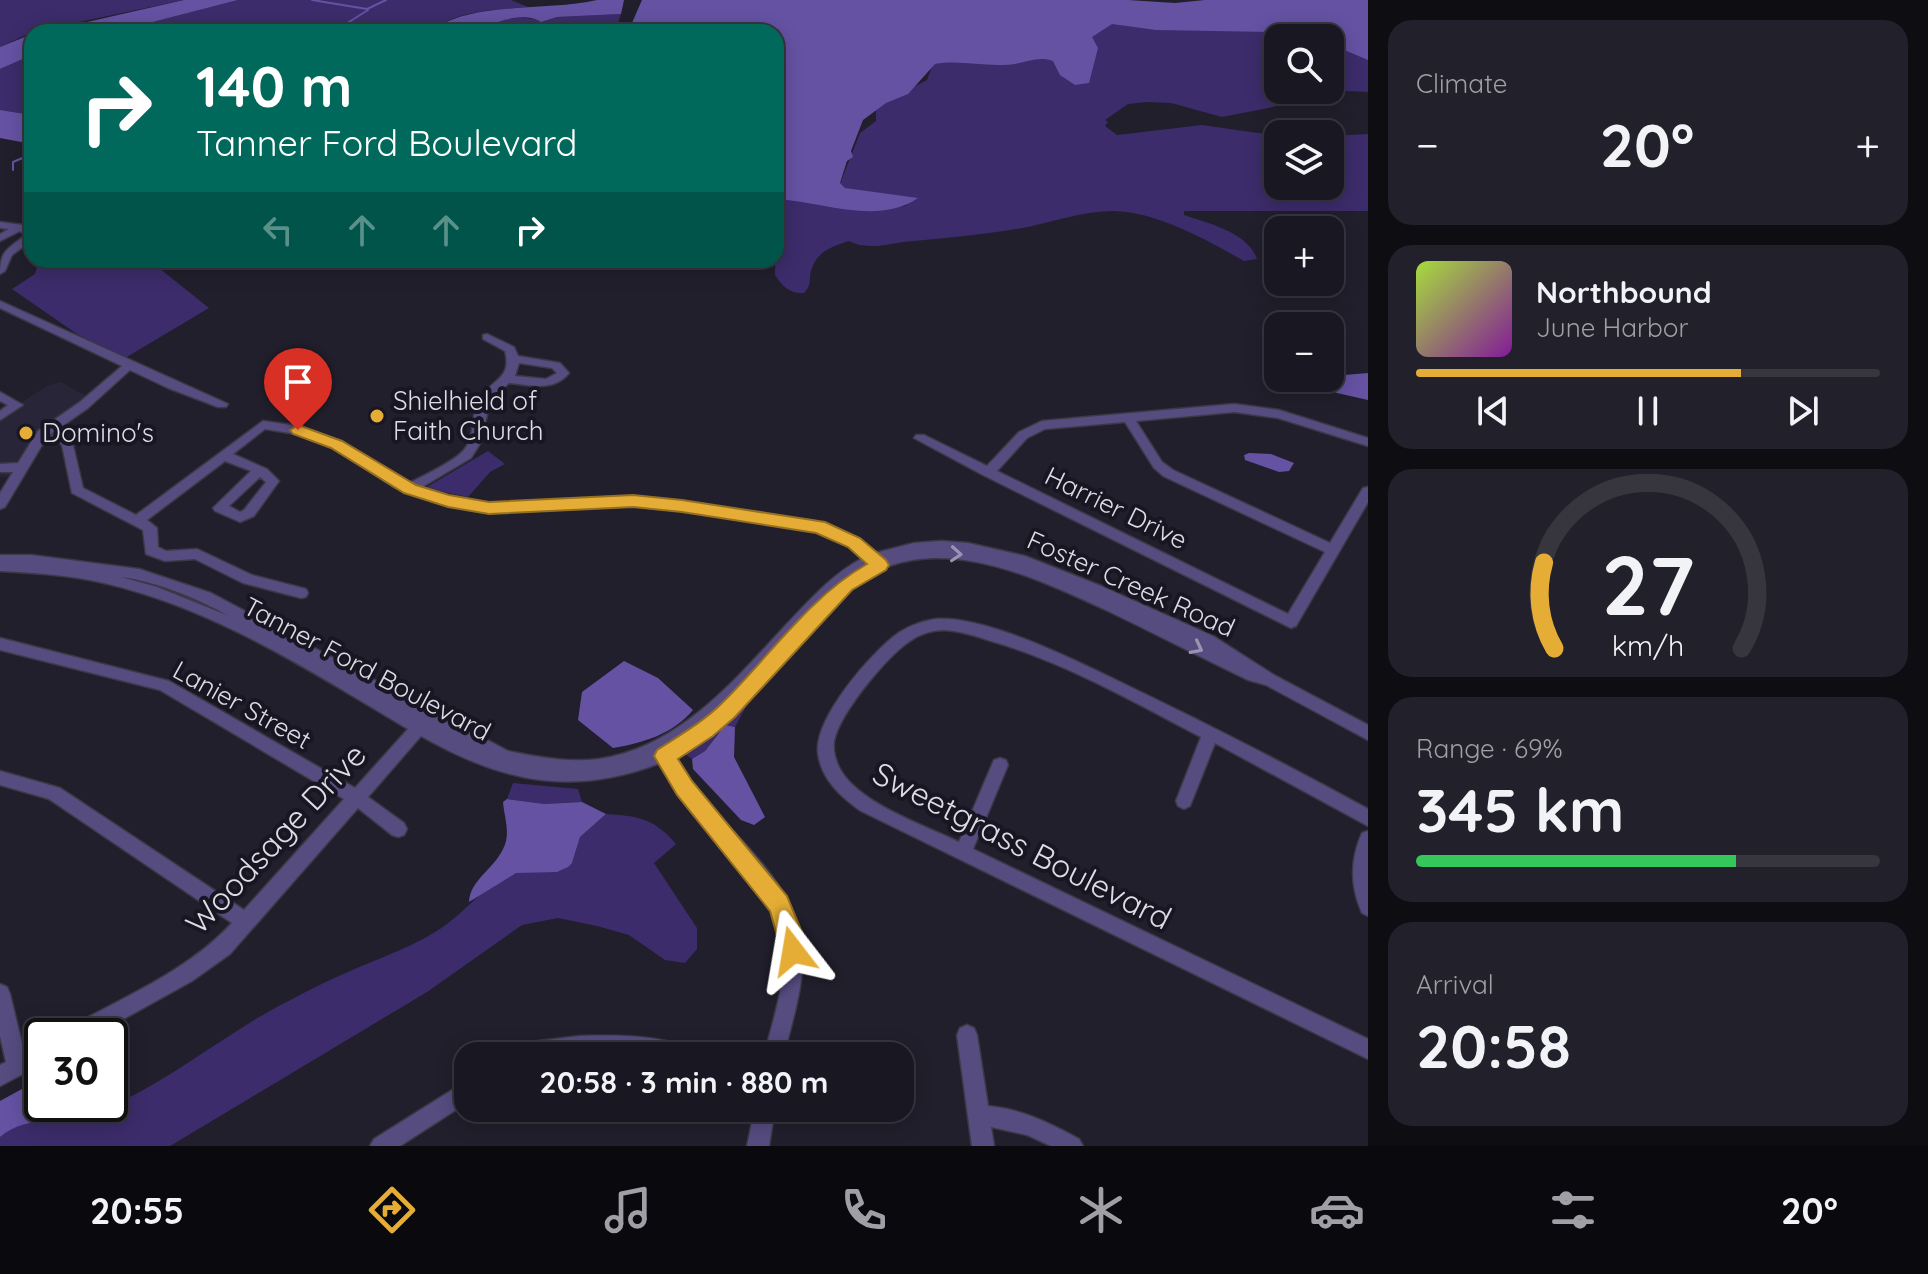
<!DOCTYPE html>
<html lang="en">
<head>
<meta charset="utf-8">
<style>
	:root { --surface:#191721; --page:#22202a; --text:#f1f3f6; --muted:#9f9fa5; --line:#37363f; --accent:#e5ad35 }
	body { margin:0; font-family:Quicksand,sans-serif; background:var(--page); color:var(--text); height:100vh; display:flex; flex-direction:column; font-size:30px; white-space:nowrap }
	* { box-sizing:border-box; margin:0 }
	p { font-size:26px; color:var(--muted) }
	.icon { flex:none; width:44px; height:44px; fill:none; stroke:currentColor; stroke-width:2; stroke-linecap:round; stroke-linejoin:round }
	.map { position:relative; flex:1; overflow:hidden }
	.details { display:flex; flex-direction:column; gap:20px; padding:20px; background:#0e0d12; width:560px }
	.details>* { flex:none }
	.guide { position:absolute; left:24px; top:24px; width:760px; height:244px; border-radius:24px; box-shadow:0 4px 20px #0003,0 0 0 2px var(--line); background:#00695c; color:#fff; overflow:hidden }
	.fabs { position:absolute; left:1264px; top:24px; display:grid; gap:16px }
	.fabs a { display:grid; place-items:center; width:80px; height:80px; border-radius:16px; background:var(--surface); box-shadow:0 4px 20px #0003,0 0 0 2px var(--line); font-size:40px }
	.speed { position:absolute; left:24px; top:1018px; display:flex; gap:16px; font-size:40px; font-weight:700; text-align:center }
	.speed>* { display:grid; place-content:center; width:104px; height:104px; border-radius:50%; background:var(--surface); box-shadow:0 4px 20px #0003,0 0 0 2px var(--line); line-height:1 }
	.speed .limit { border:4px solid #111; border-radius:12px; background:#fff; color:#111 }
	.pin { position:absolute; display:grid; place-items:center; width:68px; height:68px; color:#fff; margin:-82px -34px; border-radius:50% 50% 50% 0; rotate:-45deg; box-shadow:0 0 8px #0007 }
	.pin .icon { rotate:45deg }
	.me { position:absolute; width:88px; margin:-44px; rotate:346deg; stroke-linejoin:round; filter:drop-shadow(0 0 6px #0008) }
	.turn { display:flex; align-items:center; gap:28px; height:168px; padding:0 40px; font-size:36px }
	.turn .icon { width:104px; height:104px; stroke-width:2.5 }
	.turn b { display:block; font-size:56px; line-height:68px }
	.lanes { display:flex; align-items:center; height:76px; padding:0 40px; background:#0003; justify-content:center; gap:40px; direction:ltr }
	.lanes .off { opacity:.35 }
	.big { font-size:60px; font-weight:800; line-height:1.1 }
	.details .tile { flex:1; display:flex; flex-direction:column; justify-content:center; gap:12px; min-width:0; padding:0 28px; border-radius:24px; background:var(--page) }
	.details .dial { align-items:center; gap:0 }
	.dial svg { height:208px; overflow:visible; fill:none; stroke:var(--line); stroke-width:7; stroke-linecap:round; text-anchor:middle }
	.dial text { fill:var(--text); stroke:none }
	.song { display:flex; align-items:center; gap:24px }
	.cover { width:96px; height:96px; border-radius:12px; background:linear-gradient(135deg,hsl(80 70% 55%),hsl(290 70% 35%)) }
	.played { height:8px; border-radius:4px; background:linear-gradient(90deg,var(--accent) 70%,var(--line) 70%) }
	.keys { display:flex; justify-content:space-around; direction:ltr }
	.heat { display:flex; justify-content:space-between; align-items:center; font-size:44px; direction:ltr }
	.charge { height:12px; border-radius:6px; background:linear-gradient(90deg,#34c759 69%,var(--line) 0) }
	.trip { position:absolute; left:454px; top:1042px; width:460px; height:80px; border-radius:24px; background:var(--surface); box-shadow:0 4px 20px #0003,0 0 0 2px var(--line); font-weight:800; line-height:80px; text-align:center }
	.tabs { display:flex; height:128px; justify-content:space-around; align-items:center; background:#0a090d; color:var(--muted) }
	.tabs .icon { width:56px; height:56px }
	.tabs .on { color:var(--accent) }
	.tabs b { font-size:36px; color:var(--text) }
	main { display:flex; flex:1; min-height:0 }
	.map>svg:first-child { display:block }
</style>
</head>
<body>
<main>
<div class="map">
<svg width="1368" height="1146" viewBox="0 0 1368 1146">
	<rect width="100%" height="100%" fill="#211f2c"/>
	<!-- built -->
	<path fill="#282538" d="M 61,382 L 91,399 L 53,424 L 17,476 L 0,477 L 0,416 L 49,385 Z"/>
	<!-- green -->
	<path fill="#3c2c6b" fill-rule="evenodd" d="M 0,0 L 184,0 L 32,32 L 0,47 Z
		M 238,0 L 511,0 L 528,7 C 495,10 456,10 429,32 L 114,32 Z
		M 621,14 L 615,32 L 468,32 C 485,22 523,12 541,22 L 557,17 Z
		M 1087,22 L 1328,30 L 1368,47 L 1368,92 L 1322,90 L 1273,107 L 1222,117 L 1171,103 L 1147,102 L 1128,104 L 1105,120 L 1108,122 L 1105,126 L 1117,135 L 1202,125 L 1258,133 L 1290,134 L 1278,134 L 1278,186 L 1330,186 L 1330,136 L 1368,134 L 1368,211 L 1184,211 L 1184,215 C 1207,223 1248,232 1257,259 L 1244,261 C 1207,240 1157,212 1114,211 C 1083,211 1053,222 1023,228 C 988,234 950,238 914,241 C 891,242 871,252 849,241 C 833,246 818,251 812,268 C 808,278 813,284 804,293 C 790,294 782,286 775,275 L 776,199 C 822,201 862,215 908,205 L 845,188 L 840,184 L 860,133 L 876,121 L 876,107 L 927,80 L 933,64 L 973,58 L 1004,65 ZM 1278,38 L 1330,38 L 1330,90 L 1278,90 Z
		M 32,55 L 32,115 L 0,110 L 0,69 Z
		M 39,260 L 149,260 L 209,308 L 125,358 L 77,334 L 12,289 L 35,274 Z
		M 488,451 L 505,464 L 490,472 L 468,497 L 425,488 Z
		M 755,690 L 735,727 L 724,725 L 705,751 L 692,759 L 684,753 L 722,723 Z
		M 513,783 L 578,789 L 582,802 L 543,804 L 507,799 Z
		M 606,814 C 638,816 654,818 676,844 L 654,863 L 697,928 L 697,949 L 685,963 L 665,960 L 629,935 L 597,926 L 558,918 L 522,925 L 427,992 L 170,1146 L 0,1146 L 0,1137 C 30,1110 82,1120 120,1102 C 176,1075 223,1036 277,1007 C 300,995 324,982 348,972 C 381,957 417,946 447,924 C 468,908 483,888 508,876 C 528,866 547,877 572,863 L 580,837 Z"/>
	<!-- water -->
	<path fill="#6552a3" d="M 184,0 L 238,0 L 114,32 L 43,32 Z
		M 597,0 L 624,0 L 621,14 L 557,17 L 541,22 C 520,9 488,27 467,32 C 456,35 441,32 429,32 C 471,0 546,12 597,0 Z
		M 642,0 L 1128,0 L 1175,3 L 1205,0 L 1368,0 L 1368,60 L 1330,44 L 1330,38 L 1276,32 L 1156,30 L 1112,24 L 1092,37 L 1098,48 L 1089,83 L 1075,85 L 1060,75 L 1053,61 C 1036,55 1022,65 1004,65 C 980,66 959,60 935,64 L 908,94 L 886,103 L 863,120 L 851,151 L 853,157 L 847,161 L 840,183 L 845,188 L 918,198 C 877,226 821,201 776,199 L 776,32 L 628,32 Z
		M 32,34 L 32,55 L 0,69 L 0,47 Z
		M 0,110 L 32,115 L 32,144 L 0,138 Z
		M 1368,373 L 1368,400 L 1337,393 L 1308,378 Z
		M 1249,453 L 1271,454 L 1294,463 L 1289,471 L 1279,472 L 1245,460 L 1244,455 Z
		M 624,661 L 658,678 L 693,710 C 673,734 643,743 613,748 L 578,720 L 582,692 Z
		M 725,725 L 735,727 L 734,757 L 765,817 L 754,825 L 741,820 L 693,769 L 692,759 L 705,751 Z
		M 507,799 L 544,804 L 582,802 L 606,814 L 580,837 L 572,863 L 568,867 L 557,872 L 516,873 L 469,902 C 470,878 500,866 506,841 C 509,829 504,815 503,802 Z
		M 42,1078 L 42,1104 L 85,1106 C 66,1128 29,1112 0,1137 L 0,1101 Z"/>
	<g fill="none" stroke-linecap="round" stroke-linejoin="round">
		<!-- stream -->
		<path stroke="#6552a3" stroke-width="2" d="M 312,0 L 367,9 L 386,0
			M 356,29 L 341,27 L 368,10
			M 13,170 L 13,162 L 32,154"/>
		<defs>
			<path id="minor" d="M 0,222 L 23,225 L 32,231 L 32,240 L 12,255 L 5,271 L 0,274 C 0,250 8,249 26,235 L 20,231 L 0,241 L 0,234 L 9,229 L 0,228 Z
				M 0,301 L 228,404 L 226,407 L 218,407 L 168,388 L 130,370 L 88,408 L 48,436 L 62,434 L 72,441 L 83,488 L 136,515 L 263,421 L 298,426 L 341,441 L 410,483 C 424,475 454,462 464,450 C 475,437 471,417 478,402 C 489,379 513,381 505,351 L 483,339 L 483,335 L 487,334 L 514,347 L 518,356 L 560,363 L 569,373 C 554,392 530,385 509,383 L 490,401 L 481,442 L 471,458 L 422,487 L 449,497 L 489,503 L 633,496 L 682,501 L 819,522 L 859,539 L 875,553 L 914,543 L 941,541 L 968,543 L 1025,556 L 1101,586 L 1213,636 L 1274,675 L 1368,725 L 1368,740 L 1266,685 L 1248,680 C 1200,657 1154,633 1106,610 C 1030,575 924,524 849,590 C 834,603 821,620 808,635 C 767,680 727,725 674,757 C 709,824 799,871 802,954 C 804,988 791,1023 784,1056 L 764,1056 C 772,1023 785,987 784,953 C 781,882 692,825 660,763 C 572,797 502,782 421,736 L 368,797 L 404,823 L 407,829 L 404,835 L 398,837 L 392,835 L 358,808 L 230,954 L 192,981 L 93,1036 L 63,1036 L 66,1029 C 122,998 188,971 232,923 L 49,799 L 0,785 L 0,771 L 60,788 L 244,910 L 344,799 L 160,690 L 0,650 L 0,638 L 169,681 L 355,788 L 408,729 C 312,672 214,608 104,583 C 70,575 35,573 0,571 L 0,555 L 31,555 L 139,569 L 211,593 L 508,751 C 538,757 568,763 599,759 C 678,748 734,681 785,626 C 809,601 832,574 863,558 L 849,545 L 817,531 L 682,511 L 633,506 L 489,513 L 448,506 L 394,487 L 333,447 L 296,434 L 265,429 L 233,454 L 267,469 L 279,481 L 254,516 L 240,522 L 215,511 L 213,508 L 251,471 L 225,461 L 147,520 L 157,528 L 158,547 L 166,551 L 197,549 L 252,575 L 306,589 L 308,593 L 306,597 L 301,598 L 243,583 L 195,559 L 165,561 L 146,554 L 143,530 L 72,493 L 62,445 L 59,442 L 42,445 L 5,507 L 0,509 L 0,493 L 13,472 L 0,472 L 0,464 L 18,463 L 38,431 L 80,402 L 122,366 L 0,308 ZM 519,363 L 552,368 L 557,373 L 546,379 L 515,376 ZM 260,477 L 266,482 L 244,510 L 240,512 L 229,506 ZM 121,577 C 159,582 196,598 229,616 L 157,587 Z
				M 0,392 L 23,405 L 0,420 L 0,411 L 8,405 L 0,401 Z
				M 1234,404 L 1279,410 L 1368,438 L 1368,446 L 1278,418 L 1234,412 L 1136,421 L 1162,462 L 1173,470 L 1330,543 L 1363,488 L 1368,487 L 1368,502 L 1296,626 L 1291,628 L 983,475 L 914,438 L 916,435 L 924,435 L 987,466 L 1019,432 L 1042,421 ZM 1125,422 L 1154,468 L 1163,476 L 1325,552 L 1288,614 L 997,471 L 1027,438 L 1045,429 Z
				M 936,619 C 985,616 1068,657 1114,679 C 1200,720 1284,763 1368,809 L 1368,826 L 1215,743 L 1190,806 L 1184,809 L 1178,806 L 1176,801 L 1201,737 C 1134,702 1064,662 991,641 C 976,636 960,631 944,630 C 932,630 920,634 910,641 C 887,656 838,715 834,742 C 833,749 835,758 838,765 C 854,802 924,825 959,842 L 994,760 L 1000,758 L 1006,760 L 1008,765 L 973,849 L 1368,1039 L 1368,1059 L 861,811 C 841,797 821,779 818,753 C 814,718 873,650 900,632 C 911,625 923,621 936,619 Z
				M 1368,831 L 1368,916 L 1362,913 C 1350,886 1350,860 1362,833 Z
				M 0,984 L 7,987 L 10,994 L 24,1052 L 42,1043 L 42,1064 L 0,1086 L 0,1065 L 6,1062 L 0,1036 Z
				M 967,1025 L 974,1028 L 977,1035 L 988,1106 C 1021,1109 1050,1123 1079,1139 L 1083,1146 L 1051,1146 L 1027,1135 L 991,1127 L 994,1146 L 972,1146 L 957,1035 L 960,1028 Z
				M 580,1036 C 617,1035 659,1035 693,1049 L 696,1056 L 513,1056 L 516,1049 L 539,1041 Z
				M 468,1080 L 468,1102 L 400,1146 L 370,1146 L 374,1139 Z
				M 755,1108 L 775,1108 L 769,1146 L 747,1146 Z"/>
		</defs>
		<!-- minor casing -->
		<use href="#minor" stroke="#3b3946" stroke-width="3"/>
		<!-- minor -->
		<use href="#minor" fill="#564c80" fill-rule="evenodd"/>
	</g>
	<!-- one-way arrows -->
	<defs><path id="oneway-chevron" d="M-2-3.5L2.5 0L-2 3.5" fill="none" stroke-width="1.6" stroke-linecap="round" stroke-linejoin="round" transform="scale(2)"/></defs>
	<g stroke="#9a94b2">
		<use href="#oneway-chevron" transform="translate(956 554) rotate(4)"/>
		<use href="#oneway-chevron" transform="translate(1197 648) rotate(27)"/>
	</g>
	<!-- route -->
	<path fill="#e5ad35" stroke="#957022" stroke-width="2" d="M 298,425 L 342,441 L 416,485 L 449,495 L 489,502 L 633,495 L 682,500 L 825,522 L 860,538 L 886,560 L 889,565 L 886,570 L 852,590 L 735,717 L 713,736 L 678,759 L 692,781 L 787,896 L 802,932 L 805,951 L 801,960 L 793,963 L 784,960 L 770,911 L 677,795 L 654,756 L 657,750 C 680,735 703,722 722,703 C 769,657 809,597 867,564 L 848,547 L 816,533 L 682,512 L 633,507 L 489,514 L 448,507 L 404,493 L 331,448 L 293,434 L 290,430 Z"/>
	<!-- markers -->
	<g fill="#e5ad35" stroke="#181622" stroke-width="3">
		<circle cx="377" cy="416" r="8"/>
		<circle cx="26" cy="433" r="8"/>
	</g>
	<g text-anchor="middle" stroke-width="8" stroke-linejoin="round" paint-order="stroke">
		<!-- poi labels -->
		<g font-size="26" fill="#dddce5" stroke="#181622" text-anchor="start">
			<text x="393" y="410">Shielhield of<tspan x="393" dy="30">Faith Church</tspan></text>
			<text x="42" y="442">Domino's</text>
		</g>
		<!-- street labels -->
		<g font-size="26" fill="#dddce5" stroke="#181622">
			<text transform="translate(1116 508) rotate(26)" y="9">Harrier Drive</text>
			<text transform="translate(1131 584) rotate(24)" y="9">Foster Creek Road</text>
			<text transform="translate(367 669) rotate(28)" y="9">Tanner Ford Boulevard</text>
			<text transform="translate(242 705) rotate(29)" y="9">Lanier Street</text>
		</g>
		<!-- near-street labels -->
		<g font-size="32" fill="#dddce5" stroke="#181622">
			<text transform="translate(276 839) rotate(-47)" y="11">Woodsage Drive</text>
			<text transform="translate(1022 846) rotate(27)" y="11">Sweetgrass Boulevard</text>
		</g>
	</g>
</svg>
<div class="fabs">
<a><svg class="icon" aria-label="search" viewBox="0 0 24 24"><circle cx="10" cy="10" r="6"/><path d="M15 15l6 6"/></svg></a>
<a><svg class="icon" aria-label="layers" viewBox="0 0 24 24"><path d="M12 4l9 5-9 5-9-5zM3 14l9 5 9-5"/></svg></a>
<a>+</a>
<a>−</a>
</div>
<div class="speed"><div class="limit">30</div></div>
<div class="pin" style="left:298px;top:430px;background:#d93025"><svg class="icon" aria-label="arrive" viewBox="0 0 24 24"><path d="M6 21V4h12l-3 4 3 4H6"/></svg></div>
<svg class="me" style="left:793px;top:951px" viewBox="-20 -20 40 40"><path d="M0-17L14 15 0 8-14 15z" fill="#e5ad35" stroke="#fff" stroke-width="4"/></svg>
<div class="trip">20:58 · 3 min · 880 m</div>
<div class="guide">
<div class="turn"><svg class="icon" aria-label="right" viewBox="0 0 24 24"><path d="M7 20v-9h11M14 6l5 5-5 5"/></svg><div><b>140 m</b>Tanner Ford Boulevard</div></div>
<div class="lanes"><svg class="icon off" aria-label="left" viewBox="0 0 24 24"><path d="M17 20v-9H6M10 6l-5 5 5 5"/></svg><svg class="icon off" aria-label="ahead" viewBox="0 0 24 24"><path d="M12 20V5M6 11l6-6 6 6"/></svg><svg class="icon off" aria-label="ahead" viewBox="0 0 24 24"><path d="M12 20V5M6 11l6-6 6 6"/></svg><svg class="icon" aria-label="right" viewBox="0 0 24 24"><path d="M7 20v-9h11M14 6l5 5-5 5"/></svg></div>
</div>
</div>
<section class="details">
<div class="tile"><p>Climate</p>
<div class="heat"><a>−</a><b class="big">20°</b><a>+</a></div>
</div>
<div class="tile">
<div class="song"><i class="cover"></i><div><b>Northbound</b><p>June Harbor</p></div></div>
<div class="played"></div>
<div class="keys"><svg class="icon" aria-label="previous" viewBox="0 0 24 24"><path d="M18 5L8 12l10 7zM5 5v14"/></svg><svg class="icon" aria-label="pause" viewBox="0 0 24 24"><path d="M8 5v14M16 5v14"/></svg><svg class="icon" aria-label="next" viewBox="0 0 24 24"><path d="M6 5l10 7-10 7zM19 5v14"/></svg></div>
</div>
<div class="tile dial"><svg viewBox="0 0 100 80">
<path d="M14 69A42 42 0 1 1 86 69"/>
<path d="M14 69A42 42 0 0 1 10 36" stroke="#e5ad35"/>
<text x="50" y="56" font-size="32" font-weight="700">27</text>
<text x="50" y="72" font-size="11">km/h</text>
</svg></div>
<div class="tile"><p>Range · 69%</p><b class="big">345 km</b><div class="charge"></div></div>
<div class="tile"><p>Arrival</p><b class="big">20:58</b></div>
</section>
</main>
<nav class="tabs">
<b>20:55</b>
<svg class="icon on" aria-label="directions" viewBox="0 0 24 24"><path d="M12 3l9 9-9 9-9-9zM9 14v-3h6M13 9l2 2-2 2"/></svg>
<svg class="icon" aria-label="music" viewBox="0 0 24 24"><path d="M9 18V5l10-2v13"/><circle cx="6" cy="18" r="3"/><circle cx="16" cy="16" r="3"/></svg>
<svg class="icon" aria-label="phone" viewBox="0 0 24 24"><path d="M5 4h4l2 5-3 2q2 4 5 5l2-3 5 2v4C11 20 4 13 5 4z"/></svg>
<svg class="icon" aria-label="climate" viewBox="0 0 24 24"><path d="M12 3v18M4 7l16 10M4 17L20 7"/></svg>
<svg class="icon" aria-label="car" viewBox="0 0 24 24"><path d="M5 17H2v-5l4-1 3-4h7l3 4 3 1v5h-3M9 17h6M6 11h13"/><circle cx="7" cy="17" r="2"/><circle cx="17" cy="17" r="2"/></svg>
<svg class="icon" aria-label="filters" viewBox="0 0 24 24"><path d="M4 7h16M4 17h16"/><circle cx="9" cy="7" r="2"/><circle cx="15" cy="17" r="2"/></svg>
<b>20°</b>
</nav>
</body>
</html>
